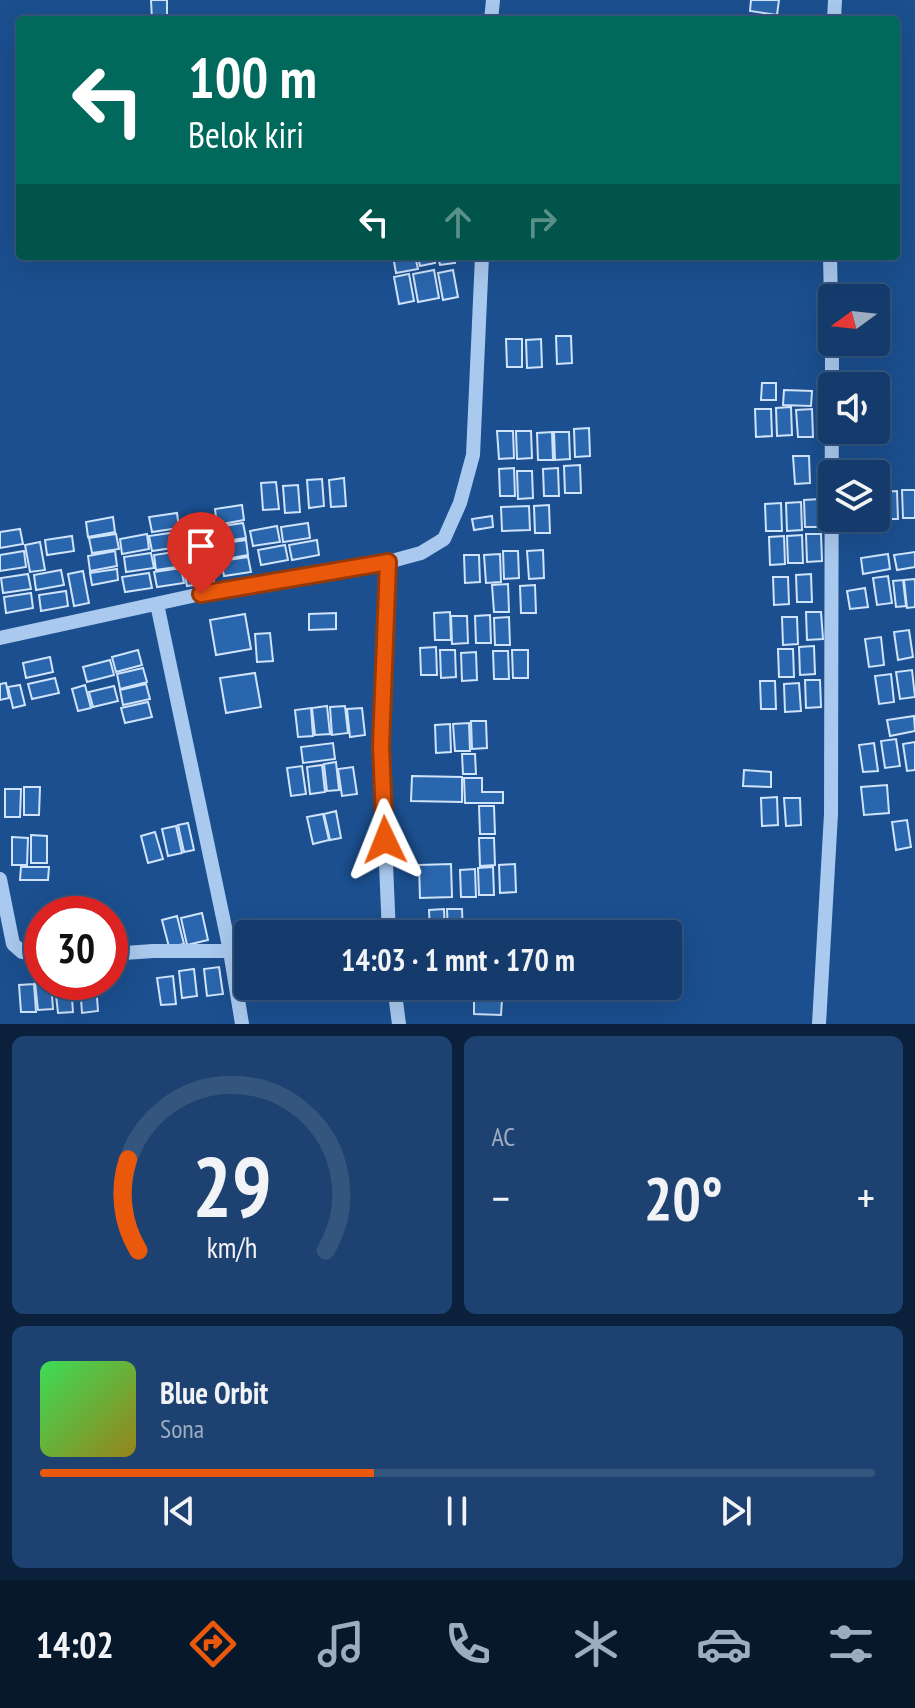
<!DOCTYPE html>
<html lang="id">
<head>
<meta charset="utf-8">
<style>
	:root { --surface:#143b6b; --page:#1d4271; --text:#f1f3f6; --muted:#9dadc1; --line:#33557e; --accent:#ea580c }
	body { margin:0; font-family:"PT Sans Narrow",sans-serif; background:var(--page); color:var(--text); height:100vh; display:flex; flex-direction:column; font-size:30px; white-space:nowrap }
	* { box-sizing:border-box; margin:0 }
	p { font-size:26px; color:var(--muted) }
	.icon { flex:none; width:44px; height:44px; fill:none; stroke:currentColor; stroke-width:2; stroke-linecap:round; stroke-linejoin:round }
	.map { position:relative; height:1024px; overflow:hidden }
	.side { display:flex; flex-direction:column; gap:12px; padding:12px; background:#0b203b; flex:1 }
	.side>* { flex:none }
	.guide { position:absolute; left:16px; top:16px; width:884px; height:244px; border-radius:8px; box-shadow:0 8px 32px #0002,0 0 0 2px var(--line); background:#00695c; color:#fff; overflow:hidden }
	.needle { width:52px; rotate:255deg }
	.fabs { position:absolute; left:818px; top:284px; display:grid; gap:16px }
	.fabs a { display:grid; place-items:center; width:72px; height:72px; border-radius:8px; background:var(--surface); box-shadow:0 8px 32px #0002,0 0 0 2px var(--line); font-size:40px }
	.speed { position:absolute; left:24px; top:896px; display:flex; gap:16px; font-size:40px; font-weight:700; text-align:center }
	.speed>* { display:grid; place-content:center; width:104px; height:104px; border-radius:50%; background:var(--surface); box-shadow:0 8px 32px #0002,0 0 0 2px var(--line); line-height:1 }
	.speed .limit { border:12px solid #d22; background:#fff; color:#111 }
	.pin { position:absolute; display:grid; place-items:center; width:68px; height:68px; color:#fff; margin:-82px -34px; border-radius:50% 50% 50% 0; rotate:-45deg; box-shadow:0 0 8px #0007 }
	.pin .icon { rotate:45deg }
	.me { position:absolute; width:88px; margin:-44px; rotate:358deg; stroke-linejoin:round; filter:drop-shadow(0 0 6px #0008) }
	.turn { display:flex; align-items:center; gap:28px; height:168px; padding:0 40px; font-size:36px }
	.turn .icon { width:104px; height:104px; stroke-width:2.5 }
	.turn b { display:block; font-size:56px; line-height:68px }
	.lanes { display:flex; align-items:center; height:76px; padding:0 40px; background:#0003; justify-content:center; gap:40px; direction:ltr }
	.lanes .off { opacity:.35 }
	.big { font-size:60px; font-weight:600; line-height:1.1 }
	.side .tile { flex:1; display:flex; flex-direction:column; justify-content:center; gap:12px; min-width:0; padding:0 28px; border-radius:12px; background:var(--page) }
	.side .dial { align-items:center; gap:0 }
	.dial svg { height:208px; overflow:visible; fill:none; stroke:var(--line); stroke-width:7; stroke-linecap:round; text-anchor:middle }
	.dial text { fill:var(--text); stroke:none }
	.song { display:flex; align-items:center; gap:24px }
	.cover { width:96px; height:96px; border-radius:12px; background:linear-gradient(135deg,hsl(130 70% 55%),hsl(50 70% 35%)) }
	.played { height:8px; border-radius:4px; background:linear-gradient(90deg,var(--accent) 40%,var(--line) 40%) }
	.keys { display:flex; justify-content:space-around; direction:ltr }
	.heat { display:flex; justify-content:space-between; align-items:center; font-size:44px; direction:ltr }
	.side .tiles { flex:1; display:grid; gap:12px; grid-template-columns:1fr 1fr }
	.tile:last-child { grid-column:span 2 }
	.trip { position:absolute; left:234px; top:920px; width:448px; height:80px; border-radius:8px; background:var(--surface); box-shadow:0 8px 32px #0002,0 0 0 2px var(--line); font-weight:600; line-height:80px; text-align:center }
	.menu { display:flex; height:128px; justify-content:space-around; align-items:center; background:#08182b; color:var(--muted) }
	.menu .icon { width:56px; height:56px }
	.menu .selected { color:var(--accent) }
	.menu b { font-size:36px; color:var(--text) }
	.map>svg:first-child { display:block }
</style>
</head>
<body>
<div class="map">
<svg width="915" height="1024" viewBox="0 0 915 1024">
	<rect width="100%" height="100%" fill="#1b4f8f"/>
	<!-- building -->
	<path fill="#2a66ad" stroke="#cfe3fa" stroke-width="2" d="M 151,0 L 167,0 L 167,20 L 152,20 Z
		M 751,0 L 779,0 L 777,15 L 750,11 Z
		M 393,256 L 415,256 L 418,269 L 396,273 Z
		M 418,256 L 434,256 L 435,263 L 420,266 Z
		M 438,256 L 454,256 L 455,263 L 440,265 Z
		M 434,270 L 439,298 L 418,302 L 413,274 Z
		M 453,270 L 458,297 L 443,300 L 438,273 Z
		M 409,274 L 414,301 L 399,304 L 394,277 Z
		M 556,336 L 571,336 L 572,363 L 557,364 Z
		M 506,339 L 522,339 L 522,367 L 507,367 Z
		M 541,339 L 542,367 L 527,368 L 526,340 Z
		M 762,383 L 776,383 L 776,400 L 761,400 Z
		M 784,390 L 812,391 L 811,406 L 783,405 Z
		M 791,407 L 792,435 L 777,436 L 776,408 Z
		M 755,409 L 771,409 L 772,436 L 756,437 Z
		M 812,409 L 813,437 L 798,437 L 796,410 Z
		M 589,428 L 590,456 L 575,457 L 574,429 Z
		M 497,431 L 513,431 L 514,458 L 499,459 Z
		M 516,431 L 531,431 L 532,458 L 517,459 Z
		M 552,432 L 553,460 L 538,460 L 537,433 Z
		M 554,432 L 569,432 L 570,459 L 555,460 Z
		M 793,456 L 809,456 L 810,483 L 795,484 Z
		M 580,465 L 581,493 L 565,493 L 564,466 Z
		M 514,468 L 515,496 L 500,496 L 499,469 Z
		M 558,468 L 559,496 L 544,496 L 543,469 Z
		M 517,471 L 532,471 L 533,498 L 518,499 Z
		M 344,478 L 346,506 L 331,507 L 329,480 Z
		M 322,479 L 324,506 L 309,508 L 307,480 Z
		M 276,482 L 279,509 L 263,510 L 261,483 Z
		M 298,485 L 300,512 L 285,513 L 283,486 Z
		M 902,490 L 915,490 L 915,518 L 903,518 Z
		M 897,491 L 898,519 L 883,519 L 882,492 Z
		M 820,499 L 821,527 L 805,527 L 804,500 Z
		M 801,502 L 802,530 L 787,531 L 786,503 Z
		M 781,503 L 782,531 L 766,531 L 765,504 Z
		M 242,505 L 244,520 L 217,525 L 215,509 Z
		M 549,505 L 550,533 L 535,533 L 534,506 Z
		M 529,506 L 530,530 L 502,531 L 501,507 Z
		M 177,513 L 179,528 L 152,532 L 149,517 Z
		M 492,516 L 493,527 L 474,530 L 472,519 Z
		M 113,517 L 115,532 L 88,537 L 86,522 Z
		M 243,523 L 246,538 L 219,542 L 216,527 Z
		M 308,523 L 310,538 L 283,542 L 281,527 Z
		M 277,526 L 280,542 L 253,546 L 250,531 Z
		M 210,527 L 212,542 L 185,546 L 183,531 Z
		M 20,529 L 23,544 L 0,548 L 0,532 Z
		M 177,532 L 179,547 L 152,551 L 149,536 Z
		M 116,534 L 119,549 L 92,553 L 89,538 Z
		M 147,534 L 149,549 L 122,554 L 120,539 Z
		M 806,534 L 821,534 L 822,561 L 807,562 Z
		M 802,535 L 803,563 L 788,563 L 787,536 Z
		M 72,536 L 74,551 L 47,555 L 45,540 Z
		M 784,536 L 785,564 L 770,565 L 769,537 Z
		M 246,540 L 248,555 L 221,560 L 219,544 Z
		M 317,540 L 319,555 L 292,560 L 289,545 Z
		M 40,542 L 45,570 L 30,572 L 25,545 Z
		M 285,545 L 288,560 L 261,565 L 258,550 Z
		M 211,547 L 213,562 L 186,566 L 184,551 Z
		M 543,550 L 544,578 L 529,579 L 527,551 Z
		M 24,551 L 26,567 L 0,571 L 0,555 Z
		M 115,551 L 117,566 L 90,571 L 88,556 Z
		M 181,551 L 183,566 L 156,570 L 154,555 Z
		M 503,551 L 518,551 L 519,578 L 504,579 Z
		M 915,552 L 915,567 L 897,570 L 894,555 Z
		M 151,553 L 154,568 L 126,572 L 124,557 Z
		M 500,554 L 501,582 L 486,583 L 484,555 Z
		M 888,554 L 890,569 L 863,574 L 861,558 Z
		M 464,555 L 479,555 L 480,582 L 465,583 Z
		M 248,557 L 251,572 L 224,576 L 221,561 Z
		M 211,566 L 214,582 L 187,586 L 184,571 Z
		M 181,568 L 184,583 L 157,587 L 154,572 Z
		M 117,569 L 118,580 L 92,585 L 90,573 Z
		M 61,570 L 64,585 L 36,590 L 34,575 Z
		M 83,571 L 89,603 L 74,606 L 68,574 Z
		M 149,573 L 152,588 L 125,592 L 122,577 Z
		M 28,574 L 31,589 L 3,593 L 1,578 Z
		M 811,574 L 812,602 L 797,602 L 796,575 Z
		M 888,576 L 892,603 L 877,605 L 873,578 Z
		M 773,577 L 788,577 L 789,604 L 774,605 Z
		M 915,579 L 915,607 L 907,608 L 904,580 Z
		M 903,580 L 906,606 L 896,607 L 893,581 Z
		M 508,584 L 509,612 L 494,612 L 492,585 Z
		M 535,585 L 536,613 L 521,613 L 520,586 Z
		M 865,588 L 868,607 L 850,609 L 847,591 Z
		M 66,591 L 68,606 L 41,611 L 39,595 Z
		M 31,593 L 33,608 L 6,613 L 4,597 Z
		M 450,612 L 451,640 L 435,640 L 434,613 Z
		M 806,612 L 821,612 L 823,639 L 807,640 Z
		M 336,613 L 336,629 L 309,630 L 309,614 Z
		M 245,614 L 251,649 L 216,655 L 210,620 Z
		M 490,615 L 491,643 L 476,643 L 475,616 Z
		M 451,616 L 467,616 L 468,643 L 452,644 Z
		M 509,617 L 510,645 L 495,645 L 494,618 Z
		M 782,617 L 797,617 L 798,644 L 783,645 Z
		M 909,630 L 913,657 L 898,660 L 894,632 Z
		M 270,633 L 273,661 L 257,662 L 255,634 Z
		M 881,637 L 884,665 L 869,667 L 865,639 Z
		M 814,646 L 815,674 L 800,675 L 799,647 Z
		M 436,647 L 437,675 L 421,675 L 420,648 Z
		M 778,649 L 793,649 L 794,677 L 779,677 Z
		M 138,650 L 142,665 L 116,672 L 112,657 Z
		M 440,650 L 455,650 L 456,677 L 441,678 Z
		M 512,650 L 528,650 L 528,678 L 513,678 Z
		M 493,651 L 508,651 L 509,679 L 494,679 Z
		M 476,652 L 477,680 L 462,681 L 461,653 Z
		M 50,657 L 53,672 L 26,678 L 23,663 Z
		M 110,660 L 114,675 L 87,682 L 83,667 Z
		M 143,668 L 147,682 L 120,689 L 117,674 Z
		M 912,670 L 915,697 L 900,699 L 896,672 Z
		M 255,673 L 261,707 L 226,713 L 220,678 Z
		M 891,674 L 894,702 L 879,704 L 875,676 Z
		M 55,678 L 59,693 L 32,699 L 28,684 Z
		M 805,680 L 820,680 L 821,707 L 806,708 Z
		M 760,681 L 775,681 L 776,709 L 761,709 Z
		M 6,683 L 9,698 L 0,700 L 0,684 Z
		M 799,683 L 801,711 L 785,712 L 784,684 Z
		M 146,684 L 150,699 L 123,705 L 120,690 Z
		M 20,685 L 25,705 L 13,708 L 8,687 Z
		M 85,685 L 91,708 L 78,711 L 72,689 Z
		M 114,686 L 118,701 L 93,707 L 89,692 Z
		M 148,702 L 152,717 L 125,723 L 121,708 Z
		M 327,706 L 330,734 L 315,735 L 312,708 Z
		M 345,706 L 348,733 L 332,735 L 330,707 Z
		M 311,708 L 313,736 L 298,737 L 295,710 Z
		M 362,708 L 365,735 L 350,737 L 347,709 Z
		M 914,716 L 915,731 L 890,736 L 887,720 Z
		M 471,721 L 486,721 L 487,748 L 472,749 Z
		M 469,723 L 470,751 L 455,751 L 453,724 Z
		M 450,724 L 451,752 L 436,753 L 435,725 Z
		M 896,739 L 900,766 L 885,768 L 881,741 Z
		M 915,742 L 915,770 L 907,771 L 903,744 Z
		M 333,743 L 335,759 L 303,763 L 301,747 Z
		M 874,743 L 878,771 L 863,772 L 859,745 Z
		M 462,754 L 475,754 L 476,774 L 463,774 Z
		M 336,762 L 339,790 L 327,791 L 324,764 Z
		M 322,765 L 325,792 L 310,794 L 307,767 Z
		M 302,766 L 306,794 L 291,796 L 287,768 Z
		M 353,767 L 357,794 L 342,796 L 338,769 Z
		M 744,770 L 771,772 L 771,787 L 743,786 Z
		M 412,776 L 462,777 L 462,802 L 411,801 Z
		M 464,778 L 482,778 L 482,792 L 503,792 L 503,803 L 465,803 Z
		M 887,785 L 889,813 L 864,815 L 861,787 Z
		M 24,787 L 40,787 L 39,815 L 24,815 Z
		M 5,789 L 21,789 L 20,817 L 5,817 Z
		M 777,797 L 778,825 L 762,826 L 761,798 Z
		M 784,798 L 800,798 L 801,825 L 786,826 Z
		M 479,806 L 494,806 L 495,834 L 480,834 Z
		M 336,811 L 341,838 L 330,840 L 324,814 Z
		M 323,814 L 329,840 L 313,844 L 307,817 Z
		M 907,820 L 911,847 L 896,850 L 892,822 Z
		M 188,823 L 194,850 L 184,852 L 178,825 Z
		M 176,826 L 182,853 L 168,856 L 162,829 Z
		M 155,832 L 163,859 L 148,863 L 141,836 Z
		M 31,835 L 47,836 L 47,863 L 31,863 Z
		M 12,837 L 28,838 L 27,865 L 12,865 Z
		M 479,838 L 494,838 L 495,865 L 480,866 Z
		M 451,864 L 452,897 L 420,898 L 419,865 Z
		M 515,864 L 516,892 L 500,893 L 499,865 Z
		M 21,867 L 49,867 L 48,880 L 20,880 Z
		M 493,867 L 494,895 L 479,895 L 478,868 Z
		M 475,869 L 476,897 L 461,897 L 460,870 Z
		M 444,909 L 445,934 L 430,934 L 429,910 Z
		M 447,909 L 462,909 L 463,934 L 448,934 Z
		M 202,913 L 208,940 L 187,945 L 181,918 Z
		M 177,916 L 184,944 L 169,947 L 162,920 Z
		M 219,967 L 223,994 L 207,996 L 204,969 Z
		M 194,969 L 197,996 L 182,998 L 179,971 Z
		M 173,976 L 176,1004 L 161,1005 L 157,978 Z
		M 35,982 L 51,982 L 53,1009 L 38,1010 Z
		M 34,984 L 36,1012 L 21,1012 L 19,985 Z
		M 71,984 L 73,1012 L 58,1013 L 55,986 Z
		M 96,984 L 98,1011 L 82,1013 L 80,985 Z
		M 449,986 L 464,986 L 465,1001 L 449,1001 Z
		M 474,998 L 502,999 L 501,1015 L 474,1014 Z"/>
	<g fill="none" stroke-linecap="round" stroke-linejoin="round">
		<!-- minor -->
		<path stroke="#a9c9ee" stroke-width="14" d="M 491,20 L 493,0
			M 834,20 L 835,0
			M 388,562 L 381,746 L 389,934
			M 157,604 L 230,951 L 242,1024
			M 0,638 L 201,594 L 388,562 L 421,553 L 444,539 L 460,503 L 473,455 L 482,256
			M 0,879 L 13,944 L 22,952 L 42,956
			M 110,954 L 153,951 L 230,951
			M 394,986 L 399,1024
			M 819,1024 L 831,814 L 832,350 L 830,256"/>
	</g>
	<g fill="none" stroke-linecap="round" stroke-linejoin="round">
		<defs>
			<path id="route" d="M 201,594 L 388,562 L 381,746 L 385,840"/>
		</defs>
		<!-- route casing -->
		<use href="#route" stroke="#983908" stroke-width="20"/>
		<!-- route -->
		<use href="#route" stroke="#ea580c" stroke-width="14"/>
	</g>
</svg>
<div class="fabs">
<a><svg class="needle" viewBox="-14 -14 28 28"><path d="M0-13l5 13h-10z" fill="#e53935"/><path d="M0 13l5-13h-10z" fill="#9dadc1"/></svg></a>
<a><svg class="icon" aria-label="sound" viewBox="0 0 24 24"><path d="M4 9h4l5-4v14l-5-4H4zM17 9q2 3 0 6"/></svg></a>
<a><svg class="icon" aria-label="layers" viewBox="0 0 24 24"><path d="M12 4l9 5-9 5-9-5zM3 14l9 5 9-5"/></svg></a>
</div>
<div class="speed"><div class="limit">30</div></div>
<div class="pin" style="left:201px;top:594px;background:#d93025"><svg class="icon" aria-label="arrive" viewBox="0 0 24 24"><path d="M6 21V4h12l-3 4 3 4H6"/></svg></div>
<svg class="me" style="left:385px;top:840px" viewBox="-20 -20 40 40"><path d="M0-17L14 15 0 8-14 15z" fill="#ea580c" stroke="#fff" stroke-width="4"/></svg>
<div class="trip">14:03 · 1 mnt · 170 m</div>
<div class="guide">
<div class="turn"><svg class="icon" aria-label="left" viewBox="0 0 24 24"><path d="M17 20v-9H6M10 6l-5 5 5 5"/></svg><div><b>100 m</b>Belok kiri</div></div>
<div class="lanes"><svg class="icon" aria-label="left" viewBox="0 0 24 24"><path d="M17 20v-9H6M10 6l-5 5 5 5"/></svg><svg class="icon off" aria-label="ahead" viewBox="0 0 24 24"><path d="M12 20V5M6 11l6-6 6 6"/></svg><svg class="icon off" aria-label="right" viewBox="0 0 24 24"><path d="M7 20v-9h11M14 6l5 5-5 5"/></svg></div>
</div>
</div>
<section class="side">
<div class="tiles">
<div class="tile dial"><svg viewBox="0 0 100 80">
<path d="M14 69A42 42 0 1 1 86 69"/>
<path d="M14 69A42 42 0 0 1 10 34" stroke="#ea580c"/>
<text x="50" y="56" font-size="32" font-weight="700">29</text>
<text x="50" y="72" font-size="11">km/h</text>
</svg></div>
<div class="tile"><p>AC</p>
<div class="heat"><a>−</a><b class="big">20°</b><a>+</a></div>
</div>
<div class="tile">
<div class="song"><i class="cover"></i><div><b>Blue Orbit</b><p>Sona</p></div></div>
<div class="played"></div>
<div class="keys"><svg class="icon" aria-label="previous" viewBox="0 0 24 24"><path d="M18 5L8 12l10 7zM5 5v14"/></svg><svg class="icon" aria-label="pause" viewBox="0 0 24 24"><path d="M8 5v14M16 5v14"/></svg><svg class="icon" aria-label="next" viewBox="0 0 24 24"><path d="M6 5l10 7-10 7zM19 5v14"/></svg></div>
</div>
</div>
</section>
<nav class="menu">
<b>14:02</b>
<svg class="icon selected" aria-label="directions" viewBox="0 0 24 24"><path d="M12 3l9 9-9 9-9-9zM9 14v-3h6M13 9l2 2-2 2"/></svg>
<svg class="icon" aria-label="music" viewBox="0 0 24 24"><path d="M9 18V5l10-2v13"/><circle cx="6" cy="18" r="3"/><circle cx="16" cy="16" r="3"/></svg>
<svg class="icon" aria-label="phone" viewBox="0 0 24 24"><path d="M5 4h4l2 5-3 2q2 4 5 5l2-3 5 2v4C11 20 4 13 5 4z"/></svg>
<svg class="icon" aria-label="climate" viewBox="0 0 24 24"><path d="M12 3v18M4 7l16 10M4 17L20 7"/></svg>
<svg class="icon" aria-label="car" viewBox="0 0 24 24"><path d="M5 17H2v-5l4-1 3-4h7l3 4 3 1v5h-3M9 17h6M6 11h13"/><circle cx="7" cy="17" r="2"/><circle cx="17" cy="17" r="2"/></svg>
<svg class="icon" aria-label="filters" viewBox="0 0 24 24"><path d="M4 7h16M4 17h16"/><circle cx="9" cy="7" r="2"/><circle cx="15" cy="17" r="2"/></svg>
</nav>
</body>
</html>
